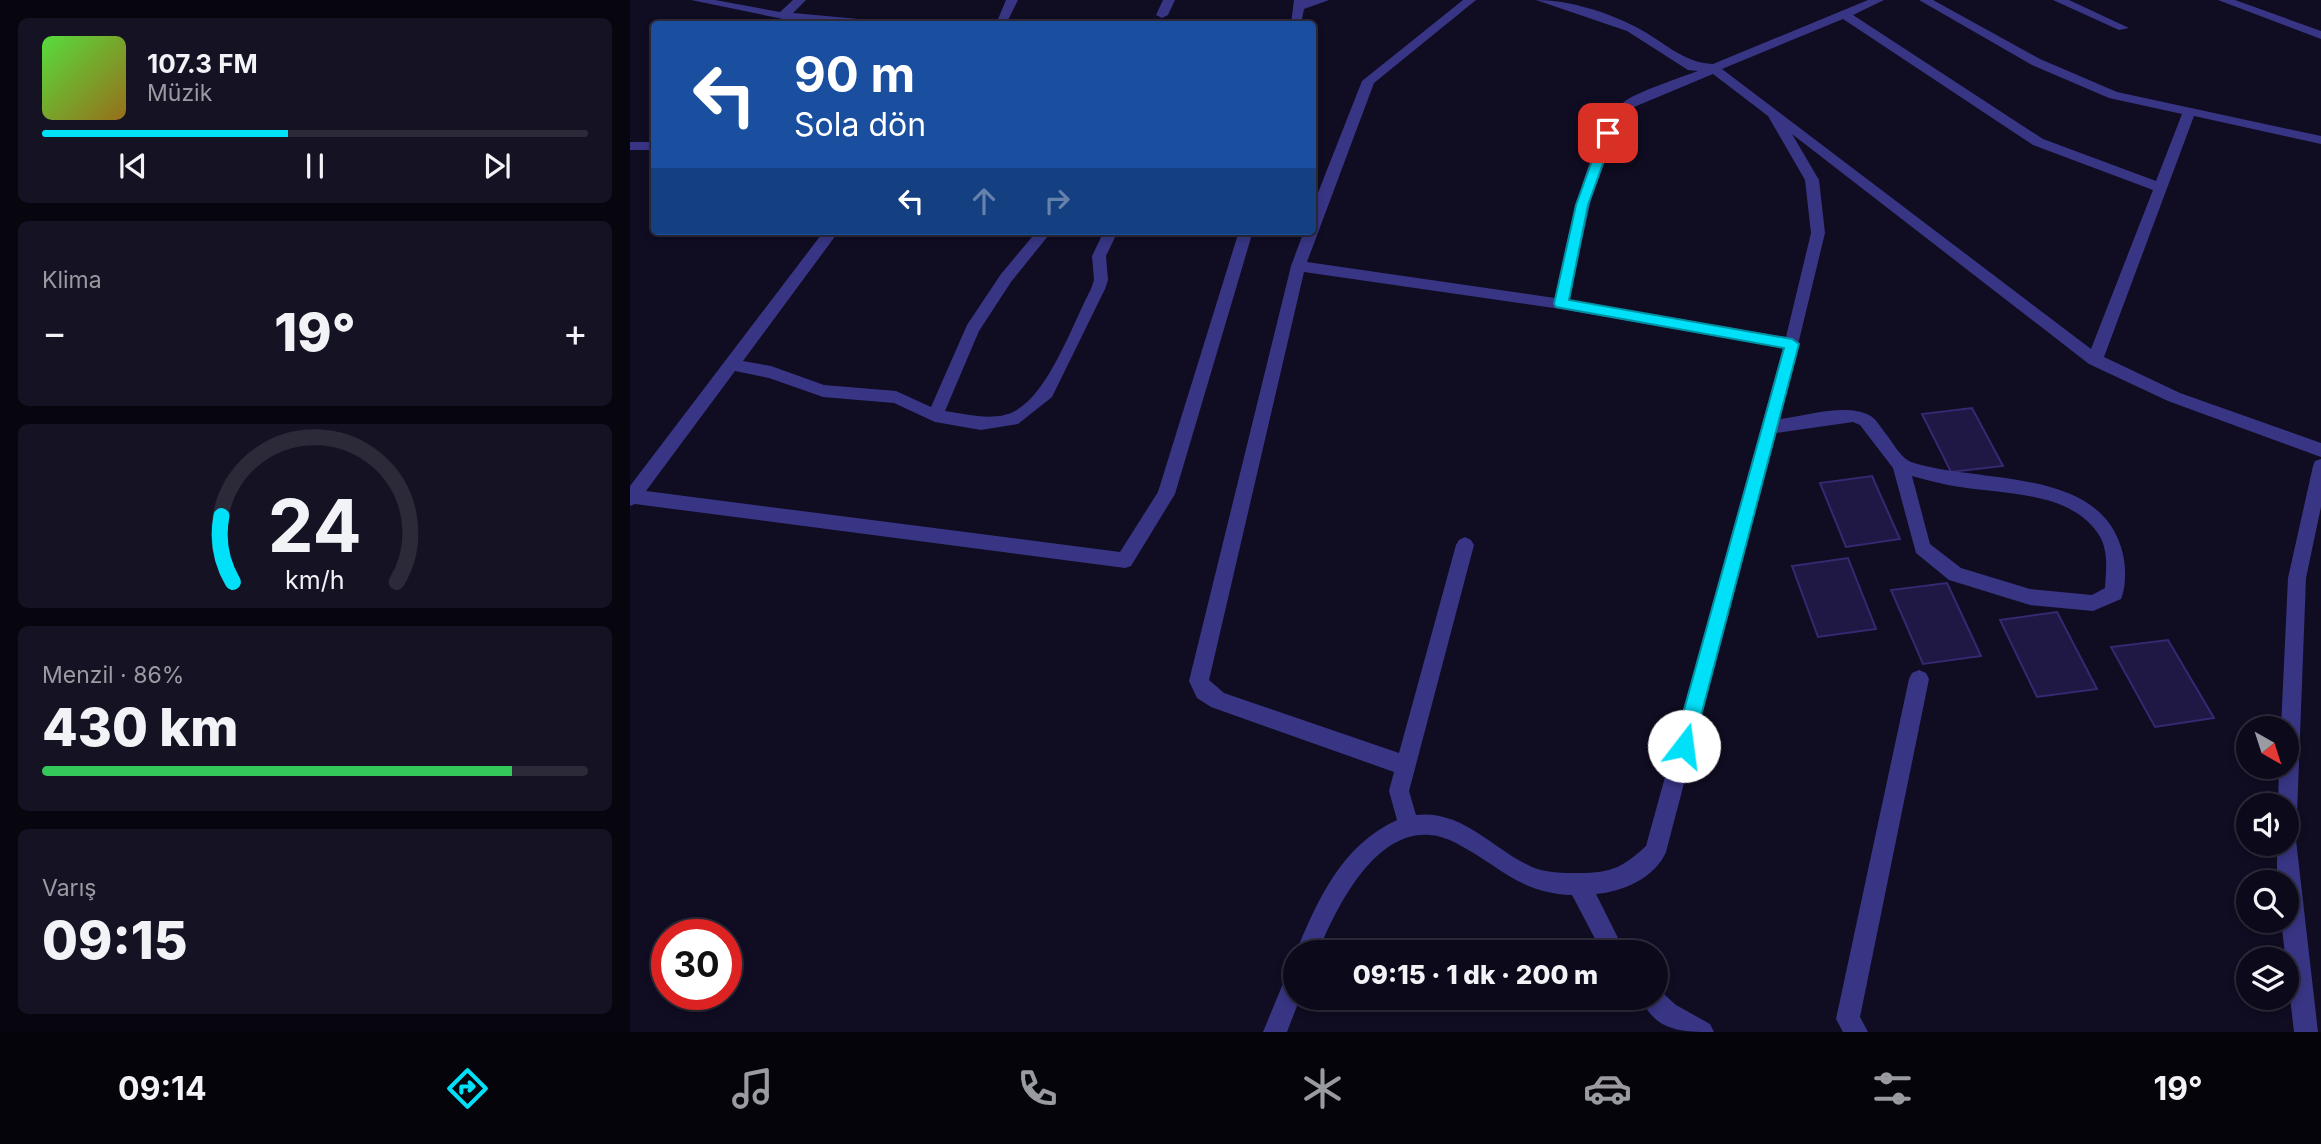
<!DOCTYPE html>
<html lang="tr">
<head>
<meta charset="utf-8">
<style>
	:root { --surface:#0c091a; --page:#151223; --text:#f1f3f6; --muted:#9a9aa2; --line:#2c2a39; --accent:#00e1f9 }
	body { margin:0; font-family:Inter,sans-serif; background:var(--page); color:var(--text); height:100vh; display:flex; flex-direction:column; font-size:26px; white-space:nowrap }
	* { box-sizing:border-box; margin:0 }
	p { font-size:23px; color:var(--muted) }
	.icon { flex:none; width:38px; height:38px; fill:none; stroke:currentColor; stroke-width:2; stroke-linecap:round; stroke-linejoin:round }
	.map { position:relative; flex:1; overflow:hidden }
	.drawer { display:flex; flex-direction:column; gap:18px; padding:18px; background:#07050e; width:630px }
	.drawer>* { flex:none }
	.guide { position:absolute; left:21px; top:21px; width:665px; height:214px; border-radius:7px; box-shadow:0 4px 10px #0003,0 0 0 2px var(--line); background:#1a4fa0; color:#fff; overflow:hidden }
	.needle { width:46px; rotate:141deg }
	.buttons { position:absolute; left:1606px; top:716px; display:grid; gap:14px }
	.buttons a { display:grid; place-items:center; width:63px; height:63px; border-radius:50%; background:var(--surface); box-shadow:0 4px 10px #0003,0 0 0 2px var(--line); font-size:35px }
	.speed { position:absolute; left:21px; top:919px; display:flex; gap:14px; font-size:35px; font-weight:700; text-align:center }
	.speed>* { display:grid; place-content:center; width:91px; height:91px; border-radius:50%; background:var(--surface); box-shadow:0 4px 10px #0003,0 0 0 2px var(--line); line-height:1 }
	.speed .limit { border:10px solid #d22; background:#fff; color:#111 }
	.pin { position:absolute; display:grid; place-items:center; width:60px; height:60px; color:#fff; margin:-30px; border-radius:14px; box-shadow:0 4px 10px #0006 }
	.me { position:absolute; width:77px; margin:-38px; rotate:15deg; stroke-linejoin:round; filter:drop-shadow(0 0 5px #0008) }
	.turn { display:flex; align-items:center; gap:24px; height:147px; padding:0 28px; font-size:32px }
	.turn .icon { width:91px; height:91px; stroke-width:2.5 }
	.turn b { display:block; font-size:49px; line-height:60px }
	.lanes { display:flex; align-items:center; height:66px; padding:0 28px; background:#0003; justify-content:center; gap:35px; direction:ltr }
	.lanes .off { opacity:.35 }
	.big { font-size:52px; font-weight:800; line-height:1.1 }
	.drawer .widget { flex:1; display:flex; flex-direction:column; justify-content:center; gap:10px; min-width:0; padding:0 24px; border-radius:10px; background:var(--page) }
	.drawer .dial { align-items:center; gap:0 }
	.dial svg { height:182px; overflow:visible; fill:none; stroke:var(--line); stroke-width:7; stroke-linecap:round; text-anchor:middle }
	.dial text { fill:var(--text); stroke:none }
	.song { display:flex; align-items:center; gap:21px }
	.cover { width:84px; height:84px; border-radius:10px; background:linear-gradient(135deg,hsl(110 70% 55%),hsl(40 70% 35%)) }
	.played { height:7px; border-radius:4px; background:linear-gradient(90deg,var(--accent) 45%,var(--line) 45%) }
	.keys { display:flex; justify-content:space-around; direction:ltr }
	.heat { display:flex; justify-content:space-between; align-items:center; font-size:38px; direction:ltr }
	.charge { height:10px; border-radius:5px; background:linear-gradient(90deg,#34c759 86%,var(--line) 0) }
	.trip { position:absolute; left:653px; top:940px; width:385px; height:70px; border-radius:35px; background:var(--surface); box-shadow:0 4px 10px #0003,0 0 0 2px var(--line); font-weight:800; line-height:70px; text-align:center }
	.tabs { display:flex; height:112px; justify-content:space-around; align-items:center; background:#05040a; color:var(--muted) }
	.tabs .icon { width:49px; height:49px }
	.tabs .selected { color:var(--accent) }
	.tabs b { font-size:32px; color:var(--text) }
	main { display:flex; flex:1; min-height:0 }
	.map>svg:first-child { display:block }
</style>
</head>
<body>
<main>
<section class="drawer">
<div class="widget">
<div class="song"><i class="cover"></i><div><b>107.3 FM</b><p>Müzik</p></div></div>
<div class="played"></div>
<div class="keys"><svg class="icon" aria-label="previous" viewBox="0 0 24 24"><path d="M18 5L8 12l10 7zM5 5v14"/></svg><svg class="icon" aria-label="pause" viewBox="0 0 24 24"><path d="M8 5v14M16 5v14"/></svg><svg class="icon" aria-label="next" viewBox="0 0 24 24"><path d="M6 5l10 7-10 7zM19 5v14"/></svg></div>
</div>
<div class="widget"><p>Klima</p>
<div class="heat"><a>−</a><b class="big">19°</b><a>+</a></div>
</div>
<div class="widget dial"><svg viewBox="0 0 100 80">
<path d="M14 69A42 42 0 1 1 86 69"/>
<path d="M14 69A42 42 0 0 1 9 40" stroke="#00e1f9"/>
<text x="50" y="56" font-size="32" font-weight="700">24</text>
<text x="50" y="72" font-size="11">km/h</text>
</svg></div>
<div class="widget"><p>Menzil · 86%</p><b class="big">430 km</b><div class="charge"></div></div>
<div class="widget"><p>Varış</p><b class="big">09:15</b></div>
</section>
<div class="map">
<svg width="1691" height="1032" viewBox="0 0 1691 1032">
	<rect width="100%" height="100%" fill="#100c22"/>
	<!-- building -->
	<path fill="#201844" stroke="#362871" stroke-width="2" d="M 1342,408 L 1373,466 L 1321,472 L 1292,414 Z
		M 1242,476 L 1270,539 L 1216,547 L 1190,483 Z
		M 1218,558 L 1246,629 L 1188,637 L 1162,566 Z
		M 1317,583 L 1351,656 L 1293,664 L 1261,590 Z
		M 1427,612 L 1467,689 L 1407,697 L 1370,620 Z
		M 1538,640 L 1584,718 L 1525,727 L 1481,647 Z"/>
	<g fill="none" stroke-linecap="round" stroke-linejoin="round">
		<!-- minor -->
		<path fill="#383584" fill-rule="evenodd" d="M 61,0 L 85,0 L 150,12 L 163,0 L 176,0 L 163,13 L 251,21 L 257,24 L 214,24 L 153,19 Z
			M 376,0 L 388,0 L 376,24 L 366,24 Z
			M 533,0 L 545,0 L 538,15 L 532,18 L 526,15 Z
			M 664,0 L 699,0 L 674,9 L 671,24 L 661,24 Z
			M 833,0 L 846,0 L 744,83 L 677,262 L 925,298 C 936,247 956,138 994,102 C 1004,93 1052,77 1068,71 L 1058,70 L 997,31 L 906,0 C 939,0 977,12 1006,27 C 1033,41 1053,63 1083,64 L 1238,0 L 1254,0 L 1223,15 L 1413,139 L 1526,181 L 1552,114 L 1479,98 L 1402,65 L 1289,0 L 1303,0 L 1410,59 L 1487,92 L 1691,136 L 1691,144 L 1564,116 L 1474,357 L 1550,393 L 1691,443 L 1691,457 L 1538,401 L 1459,364 L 1162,134 L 1189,180 L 1195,233 L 1150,419 C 1176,416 1215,403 1239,415 C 1246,418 1251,428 1256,434 C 1263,443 1271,458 1281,462 C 1346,484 1466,466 1491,547 C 1496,562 1497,584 1491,599 L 1463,611 L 1400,605 L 1319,580 L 1286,553 L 1263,468 L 1230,425 L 1223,422 L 1146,433 L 1036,852 C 1025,878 992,892 966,894 L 995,952 L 972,952 L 942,895 C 889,893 870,866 826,843 C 756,806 709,901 688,952 L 666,952 C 688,899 712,845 767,820 L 759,791 L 764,772 L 581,707 L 567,698 L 559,681 L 661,266 L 674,231 L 682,231 L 682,208 L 732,81 ZM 1213,19 L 1403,145 L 1523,190 L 1461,349 L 1092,69 ZM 1083,74 L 1138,116 L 1175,180 L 1181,233 L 1156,337 L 939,300 L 961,200 L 979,150 L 991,127 L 1004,107 ZM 674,272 L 931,309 L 1153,348 L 1016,846 C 993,867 982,873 949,873 C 934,873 916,873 902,867 C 864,850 832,809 786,815 L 779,791 L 844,545 L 841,540 L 835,537 L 829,540 L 826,545 L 769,753 L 594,693 L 579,680 ZM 1282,476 C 1298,480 1314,485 1330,487 C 1375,494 1442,492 1469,535 C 1479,551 1476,571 1475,588 L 1462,595 L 1400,589 L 1331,568 L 1300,544 Z
			M 1423,0 L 1439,0 L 1499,28 L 1489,30 Z
			M 1588,0 L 1605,0 L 1691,31 L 1691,39 Z
			M 0,142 L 24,142 L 24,150 L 0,150 Z
			M 194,231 L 209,231 L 113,361 L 141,366 L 194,385 L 266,391 L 301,407 L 337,325 L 371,274 L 407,231 L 422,231 L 381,282 L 349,331 L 315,411 C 336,414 365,422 385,411 C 419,393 443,323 461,289 L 464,280 L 462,256 L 474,231 L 488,231 L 476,256 L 478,280 L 475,289 L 422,397 L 388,424 L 351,430 L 305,422 L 264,403 L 193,397 L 139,378 L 105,371 L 16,491 L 490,552 L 528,492 L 609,231 L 623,231 L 545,494 L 501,566 L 495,568 L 5,504 L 0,506 L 0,486 Z
			M 1691,459 L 1691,507 L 1676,578 L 1666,840 L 1688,1032 L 1664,1032 L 1651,920 L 1657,920 L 1657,882 L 1647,882 L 1647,844 L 1657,844 L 1657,805 L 1648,805 L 1649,766 L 1657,766 L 1657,728 L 1651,728 L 1658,578 L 1683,466 L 1685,461 Z
			M 1289,670 L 1296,673 L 1299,679 L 1230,1017 L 1238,1032 L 1213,1032 L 1206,1019 L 1279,679 L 1282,673 Z
			M 665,970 L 665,998 L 670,998 L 657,1032 L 633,1032 L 657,974 Z
			M 1026,987 L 1046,1005 L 1080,1024 L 1084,1032 C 1053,1032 1025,1032 1011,998 L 1026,998 Z"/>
	</g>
	<!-- route -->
	<path fill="#00e1f9" stroke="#0092a2" stroke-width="2" d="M 978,129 L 984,133 L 958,205 L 939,300 L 1162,339 L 1169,344 L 1063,746 L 1060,752 L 1054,755 L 1047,752 L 1044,746 L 1154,348 L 926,307 L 924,304 L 946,205 L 972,133 Z"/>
</svg>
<div class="buttons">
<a><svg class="needle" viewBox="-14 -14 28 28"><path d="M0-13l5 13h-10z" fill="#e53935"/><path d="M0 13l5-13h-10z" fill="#9a9aa2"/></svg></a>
<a><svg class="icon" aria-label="sound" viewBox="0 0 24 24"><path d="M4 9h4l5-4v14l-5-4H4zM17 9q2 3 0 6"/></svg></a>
<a><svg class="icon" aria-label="search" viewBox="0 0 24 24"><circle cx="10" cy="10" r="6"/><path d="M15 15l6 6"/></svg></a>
<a><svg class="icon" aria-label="layers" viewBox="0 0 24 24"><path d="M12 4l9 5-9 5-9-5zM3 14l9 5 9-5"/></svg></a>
</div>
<div class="speed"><div class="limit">30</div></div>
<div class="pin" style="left:978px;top:133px;background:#d93025"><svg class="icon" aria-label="arrive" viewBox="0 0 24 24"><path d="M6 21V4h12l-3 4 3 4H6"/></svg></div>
<svg class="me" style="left:1054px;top:746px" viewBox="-20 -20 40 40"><circle r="19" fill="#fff"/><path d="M0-13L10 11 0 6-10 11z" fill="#00e1f9"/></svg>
<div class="trip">09:15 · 1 dk · 200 m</div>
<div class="guide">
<div class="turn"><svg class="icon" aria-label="left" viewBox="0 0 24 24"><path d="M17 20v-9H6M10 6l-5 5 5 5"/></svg><div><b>90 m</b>Sola dön</div></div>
<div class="lanes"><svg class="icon" aria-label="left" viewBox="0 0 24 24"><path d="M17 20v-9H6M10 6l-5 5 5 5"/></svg><svg class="icon off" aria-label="ahead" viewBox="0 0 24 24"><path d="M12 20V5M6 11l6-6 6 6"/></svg><svg class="icon off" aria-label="right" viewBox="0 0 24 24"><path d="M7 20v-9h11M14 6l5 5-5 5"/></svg></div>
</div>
</div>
</main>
<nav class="tabs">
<b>09:14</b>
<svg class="icon selected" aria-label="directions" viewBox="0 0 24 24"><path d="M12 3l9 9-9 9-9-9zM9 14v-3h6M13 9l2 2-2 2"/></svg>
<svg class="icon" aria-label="music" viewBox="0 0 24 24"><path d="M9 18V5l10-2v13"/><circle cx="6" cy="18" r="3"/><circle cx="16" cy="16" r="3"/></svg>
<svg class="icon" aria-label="phone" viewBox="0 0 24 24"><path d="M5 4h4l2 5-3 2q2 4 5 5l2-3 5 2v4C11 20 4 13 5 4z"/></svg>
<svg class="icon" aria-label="climate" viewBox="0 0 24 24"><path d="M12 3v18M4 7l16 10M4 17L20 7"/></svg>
<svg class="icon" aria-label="car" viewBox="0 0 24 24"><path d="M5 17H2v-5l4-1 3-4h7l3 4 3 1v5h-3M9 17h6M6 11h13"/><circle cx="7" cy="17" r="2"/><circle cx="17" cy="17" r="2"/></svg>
<svg class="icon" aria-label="filters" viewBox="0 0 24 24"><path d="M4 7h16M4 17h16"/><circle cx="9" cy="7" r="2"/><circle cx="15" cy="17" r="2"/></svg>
<b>19°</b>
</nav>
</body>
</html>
